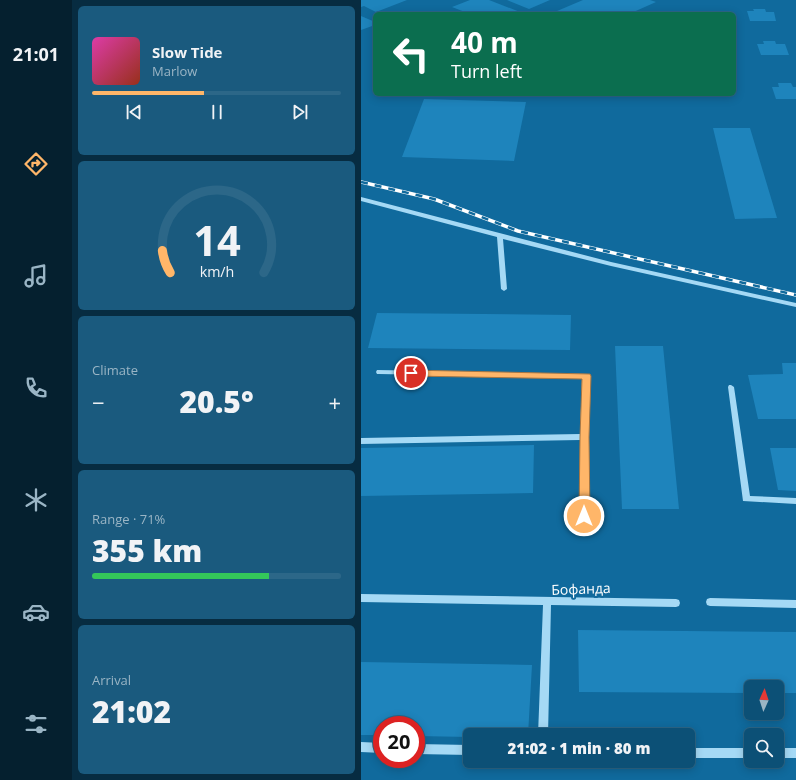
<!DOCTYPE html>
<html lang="en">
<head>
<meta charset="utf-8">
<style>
	:root { --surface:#0c5076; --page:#1a5a7e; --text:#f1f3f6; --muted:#9ab5c5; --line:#2c6788; --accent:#ffb669 }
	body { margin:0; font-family:"Open Sans",sans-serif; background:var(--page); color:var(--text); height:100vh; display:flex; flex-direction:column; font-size:15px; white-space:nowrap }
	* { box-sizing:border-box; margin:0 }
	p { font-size:13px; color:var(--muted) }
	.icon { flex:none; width:22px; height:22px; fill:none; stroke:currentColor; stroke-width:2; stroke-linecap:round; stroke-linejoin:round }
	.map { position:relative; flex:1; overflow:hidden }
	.side { display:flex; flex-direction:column; gap:6px; padding:6px; background:#072c41; width:289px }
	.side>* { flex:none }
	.banner { position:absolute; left:12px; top:12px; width:363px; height:84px; border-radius:6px; box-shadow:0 2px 10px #0003,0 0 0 1px var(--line); background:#0b6e4f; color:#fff; overflow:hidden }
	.needle { width:26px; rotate:3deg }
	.controls { position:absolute; left:383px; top:680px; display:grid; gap:8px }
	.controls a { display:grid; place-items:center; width:40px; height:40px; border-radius:6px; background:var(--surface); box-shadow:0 2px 10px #0003,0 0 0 1px var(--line); font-size:20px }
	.speed { position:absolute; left:12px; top:716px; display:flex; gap:8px; font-size:20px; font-weight:700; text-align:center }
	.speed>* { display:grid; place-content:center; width:52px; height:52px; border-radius:50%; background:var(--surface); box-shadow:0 2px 10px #0003,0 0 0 1px var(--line); line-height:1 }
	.speed .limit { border:6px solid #d22; background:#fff; color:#111 }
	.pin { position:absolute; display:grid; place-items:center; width:34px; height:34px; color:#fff; margin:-17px; border:2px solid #fff; border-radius:50%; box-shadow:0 1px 4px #0007 }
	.me { position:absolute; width:44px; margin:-22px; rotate:0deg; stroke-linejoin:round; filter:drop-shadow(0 0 3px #0008) }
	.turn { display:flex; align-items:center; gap:14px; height:84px; padding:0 12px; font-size:18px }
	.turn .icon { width:52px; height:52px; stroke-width:2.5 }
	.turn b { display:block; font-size:28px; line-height:34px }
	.big { font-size:30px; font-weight:800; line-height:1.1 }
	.side .tile { flex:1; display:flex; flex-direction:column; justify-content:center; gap:6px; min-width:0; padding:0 14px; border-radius:6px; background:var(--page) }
	.side .dial { align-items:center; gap:0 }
	.dial svg { height:104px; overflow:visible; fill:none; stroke:var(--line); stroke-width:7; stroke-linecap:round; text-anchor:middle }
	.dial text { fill:var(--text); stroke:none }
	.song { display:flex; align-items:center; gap:12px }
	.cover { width:48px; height:48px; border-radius:6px; background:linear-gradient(135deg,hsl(320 70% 55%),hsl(10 70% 35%)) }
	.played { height:4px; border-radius:2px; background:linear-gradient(90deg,var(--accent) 45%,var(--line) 45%) }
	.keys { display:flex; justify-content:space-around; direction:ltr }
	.heat { display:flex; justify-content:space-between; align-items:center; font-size:22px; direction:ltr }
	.charge { height:6px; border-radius:3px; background:linear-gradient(90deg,#34c759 71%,var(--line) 0) }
	.trip { position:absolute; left:102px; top:728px; width:232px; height:40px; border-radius:6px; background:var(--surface); box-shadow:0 2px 10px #0003,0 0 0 1px var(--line); font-weight:800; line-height:40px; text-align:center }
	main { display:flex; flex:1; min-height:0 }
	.tabs { display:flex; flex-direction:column; width:72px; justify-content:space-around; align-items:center; background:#05202f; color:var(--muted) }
	.tabs .icon { width:28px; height:28px }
	.tabs .on { color:var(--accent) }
	.tabs b { font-size:18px; color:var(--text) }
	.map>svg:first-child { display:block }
</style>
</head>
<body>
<main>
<nav class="tabs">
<b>21:01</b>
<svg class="icon on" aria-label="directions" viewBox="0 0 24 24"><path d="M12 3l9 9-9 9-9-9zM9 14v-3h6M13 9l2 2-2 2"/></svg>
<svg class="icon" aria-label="music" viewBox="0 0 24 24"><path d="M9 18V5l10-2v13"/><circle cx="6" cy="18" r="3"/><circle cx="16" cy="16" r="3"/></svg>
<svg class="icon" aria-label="phone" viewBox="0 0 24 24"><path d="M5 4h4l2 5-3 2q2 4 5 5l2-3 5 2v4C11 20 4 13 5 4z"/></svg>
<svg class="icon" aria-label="climate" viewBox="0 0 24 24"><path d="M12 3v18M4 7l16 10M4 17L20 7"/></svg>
<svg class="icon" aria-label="car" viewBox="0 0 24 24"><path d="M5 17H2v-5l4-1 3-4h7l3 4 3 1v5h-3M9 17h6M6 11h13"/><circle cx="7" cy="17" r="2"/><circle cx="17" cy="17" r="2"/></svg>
<svg class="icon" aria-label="filters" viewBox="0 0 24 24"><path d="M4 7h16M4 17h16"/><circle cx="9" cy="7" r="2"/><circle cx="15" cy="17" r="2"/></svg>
</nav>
<section class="side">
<div class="tile">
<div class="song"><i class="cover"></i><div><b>Slow Tide</b><p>Marlow</p></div></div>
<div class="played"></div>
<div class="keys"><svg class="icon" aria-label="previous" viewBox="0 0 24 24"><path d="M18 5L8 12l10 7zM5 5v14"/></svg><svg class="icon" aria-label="pause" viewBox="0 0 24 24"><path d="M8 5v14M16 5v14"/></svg><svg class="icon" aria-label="next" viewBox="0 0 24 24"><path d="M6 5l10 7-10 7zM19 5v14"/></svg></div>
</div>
<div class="tile dial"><svg viewBox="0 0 100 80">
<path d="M14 69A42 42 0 1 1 86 69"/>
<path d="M14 69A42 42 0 0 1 8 52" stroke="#ffb669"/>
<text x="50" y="56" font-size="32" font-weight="700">14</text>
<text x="50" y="72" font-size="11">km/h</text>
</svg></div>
<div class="tile"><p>Climate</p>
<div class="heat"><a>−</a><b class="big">20.5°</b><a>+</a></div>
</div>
<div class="tile"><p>Range · 71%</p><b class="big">355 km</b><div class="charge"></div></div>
<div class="tile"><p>Arrival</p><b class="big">21:02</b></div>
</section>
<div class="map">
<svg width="435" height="780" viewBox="0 0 435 780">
	<rect width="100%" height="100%" fill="#106a9d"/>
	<!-- building -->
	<path fill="#1e84bc" d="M 0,0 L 46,0 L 15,12 L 3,6 L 0,7 Z
		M 109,0 L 128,0 L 159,12 L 155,14 L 109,14 L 91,7 Z
		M 146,0 L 189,0 L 168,9 Z
		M 222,0 L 289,0 L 295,2 L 268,14 L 189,14 Z
		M 392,9 L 404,9 L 405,12 L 413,12 L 415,21 L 389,21 L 386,11 L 393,11 Z
		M 0,16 L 14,22 L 14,25 L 0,30 Z
		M 402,41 L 414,41 L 415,44 L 424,44 L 428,55 L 400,55 L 396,44 L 403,44 Z
		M 417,83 L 430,83 L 432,87 L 435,87 L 435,99 L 415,99 L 411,87 L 418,87 Z
		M 63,99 L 165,102 L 153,161 L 41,157 Z
		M 352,128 L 389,128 L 416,218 L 374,219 Z
		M 16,313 L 210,315 L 209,350 L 7,348 Z
		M 254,346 L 302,346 L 318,509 L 261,509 Z
		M 421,363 L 435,363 L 435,419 L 397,419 L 387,375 L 422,374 Z
		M 173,445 L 172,493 L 0,496 L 0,448 Z
		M 409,448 L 435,448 L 435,491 L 417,490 Z
		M 217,630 L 435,632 L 435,693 L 416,693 L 416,687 L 390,687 L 390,693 L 218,692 Z
		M 0,662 L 171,665 L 167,735 L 109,735 L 109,737 L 55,736 L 55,725 L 21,725 L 21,735 L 0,735 Z"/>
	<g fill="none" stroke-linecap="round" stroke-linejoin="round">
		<!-- minor -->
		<path fill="#a5d9f5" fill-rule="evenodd" d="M 0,197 L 250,262 L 435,303 L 435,307 L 250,266 L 142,239 L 146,289 L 143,291 L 140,289 L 136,237 L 0,201 Z
			M 16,370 L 227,374 L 228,376 L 227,437 L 227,516 L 226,518 L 223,519 L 220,518 L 219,516 L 219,440 L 0,444 L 0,438 L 219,434 L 221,378 L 18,374 L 16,374 L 15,372 Z
			M 368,385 L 370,385 L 373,387 L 389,496 L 435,498 L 435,504 L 382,501 L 367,387 Z
			M 0,594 L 315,599 L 318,600 L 319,603 L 318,606 L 315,607 L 190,605 L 187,735 L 177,735 L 182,605 L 0,602 Z
			M 349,598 L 435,600 L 435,608 L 349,606 L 346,605 L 345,602 L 346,599 Z
			M 0,742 L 21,743 L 21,753 L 0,752 Z
			M 55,744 L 109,745 L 109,755 L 55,754 Z
			M 327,748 L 390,748 L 390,758 L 327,758 Z
			M 416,748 L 435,748 L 435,758 L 416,758 Z"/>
		<defs>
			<path id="rail" d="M 0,182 L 73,199 L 157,231 L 435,295"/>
		</defs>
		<!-- rail casing -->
		<use href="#rail" stroke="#fff" stroke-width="3.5"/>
		<!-- rail -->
		<use href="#rail" stroke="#106a9d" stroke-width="2.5" stroke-dasharray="7" stroke-linecap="butt"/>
	</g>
	<!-- route -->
	<path fill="#ffb669" stroke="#a67644" d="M 47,370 L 229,374 L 230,376 L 228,437 L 229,516 L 227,519 L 223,520 L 220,519 L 218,516 L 219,437 L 221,379 L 50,376 L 47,375 L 46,373 Z"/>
	<g text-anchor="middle" stroke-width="4" stroke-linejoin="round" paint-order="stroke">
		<!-- near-street labels -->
		<g font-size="14" fill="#fff" stroke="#106a9d">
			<text transform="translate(220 589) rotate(-2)" y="5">Бофанда</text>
		</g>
	</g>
</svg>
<div class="controls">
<a><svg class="needle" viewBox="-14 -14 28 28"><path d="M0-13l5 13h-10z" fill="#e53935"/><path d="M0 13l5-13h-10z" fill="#9ab5c5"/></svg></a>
<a><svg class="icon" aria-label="search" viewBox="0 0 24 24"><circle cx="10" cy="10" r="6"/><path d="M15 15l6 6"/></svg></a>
</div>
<div class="speed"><div class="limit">20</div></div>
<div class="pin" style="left:50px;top:373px;background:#d93025"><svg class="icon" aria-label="arrive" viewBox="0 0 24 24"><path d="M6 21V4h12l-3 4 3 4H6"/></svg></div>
<svg class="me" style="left:223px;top:516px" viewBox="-20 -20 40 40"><circle r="17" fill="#ffb669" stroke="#fff" stroke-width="3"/><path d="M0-11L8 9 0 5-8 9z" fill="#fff"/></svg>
<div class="trip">21:02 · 1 min · 80 m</div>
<div class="banner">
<div class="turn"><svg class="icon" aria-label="left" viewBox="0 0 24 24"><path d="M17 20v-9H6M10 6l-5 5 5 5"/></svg><div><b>40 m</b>Turn left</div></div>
</div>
</div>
</main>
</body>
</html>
